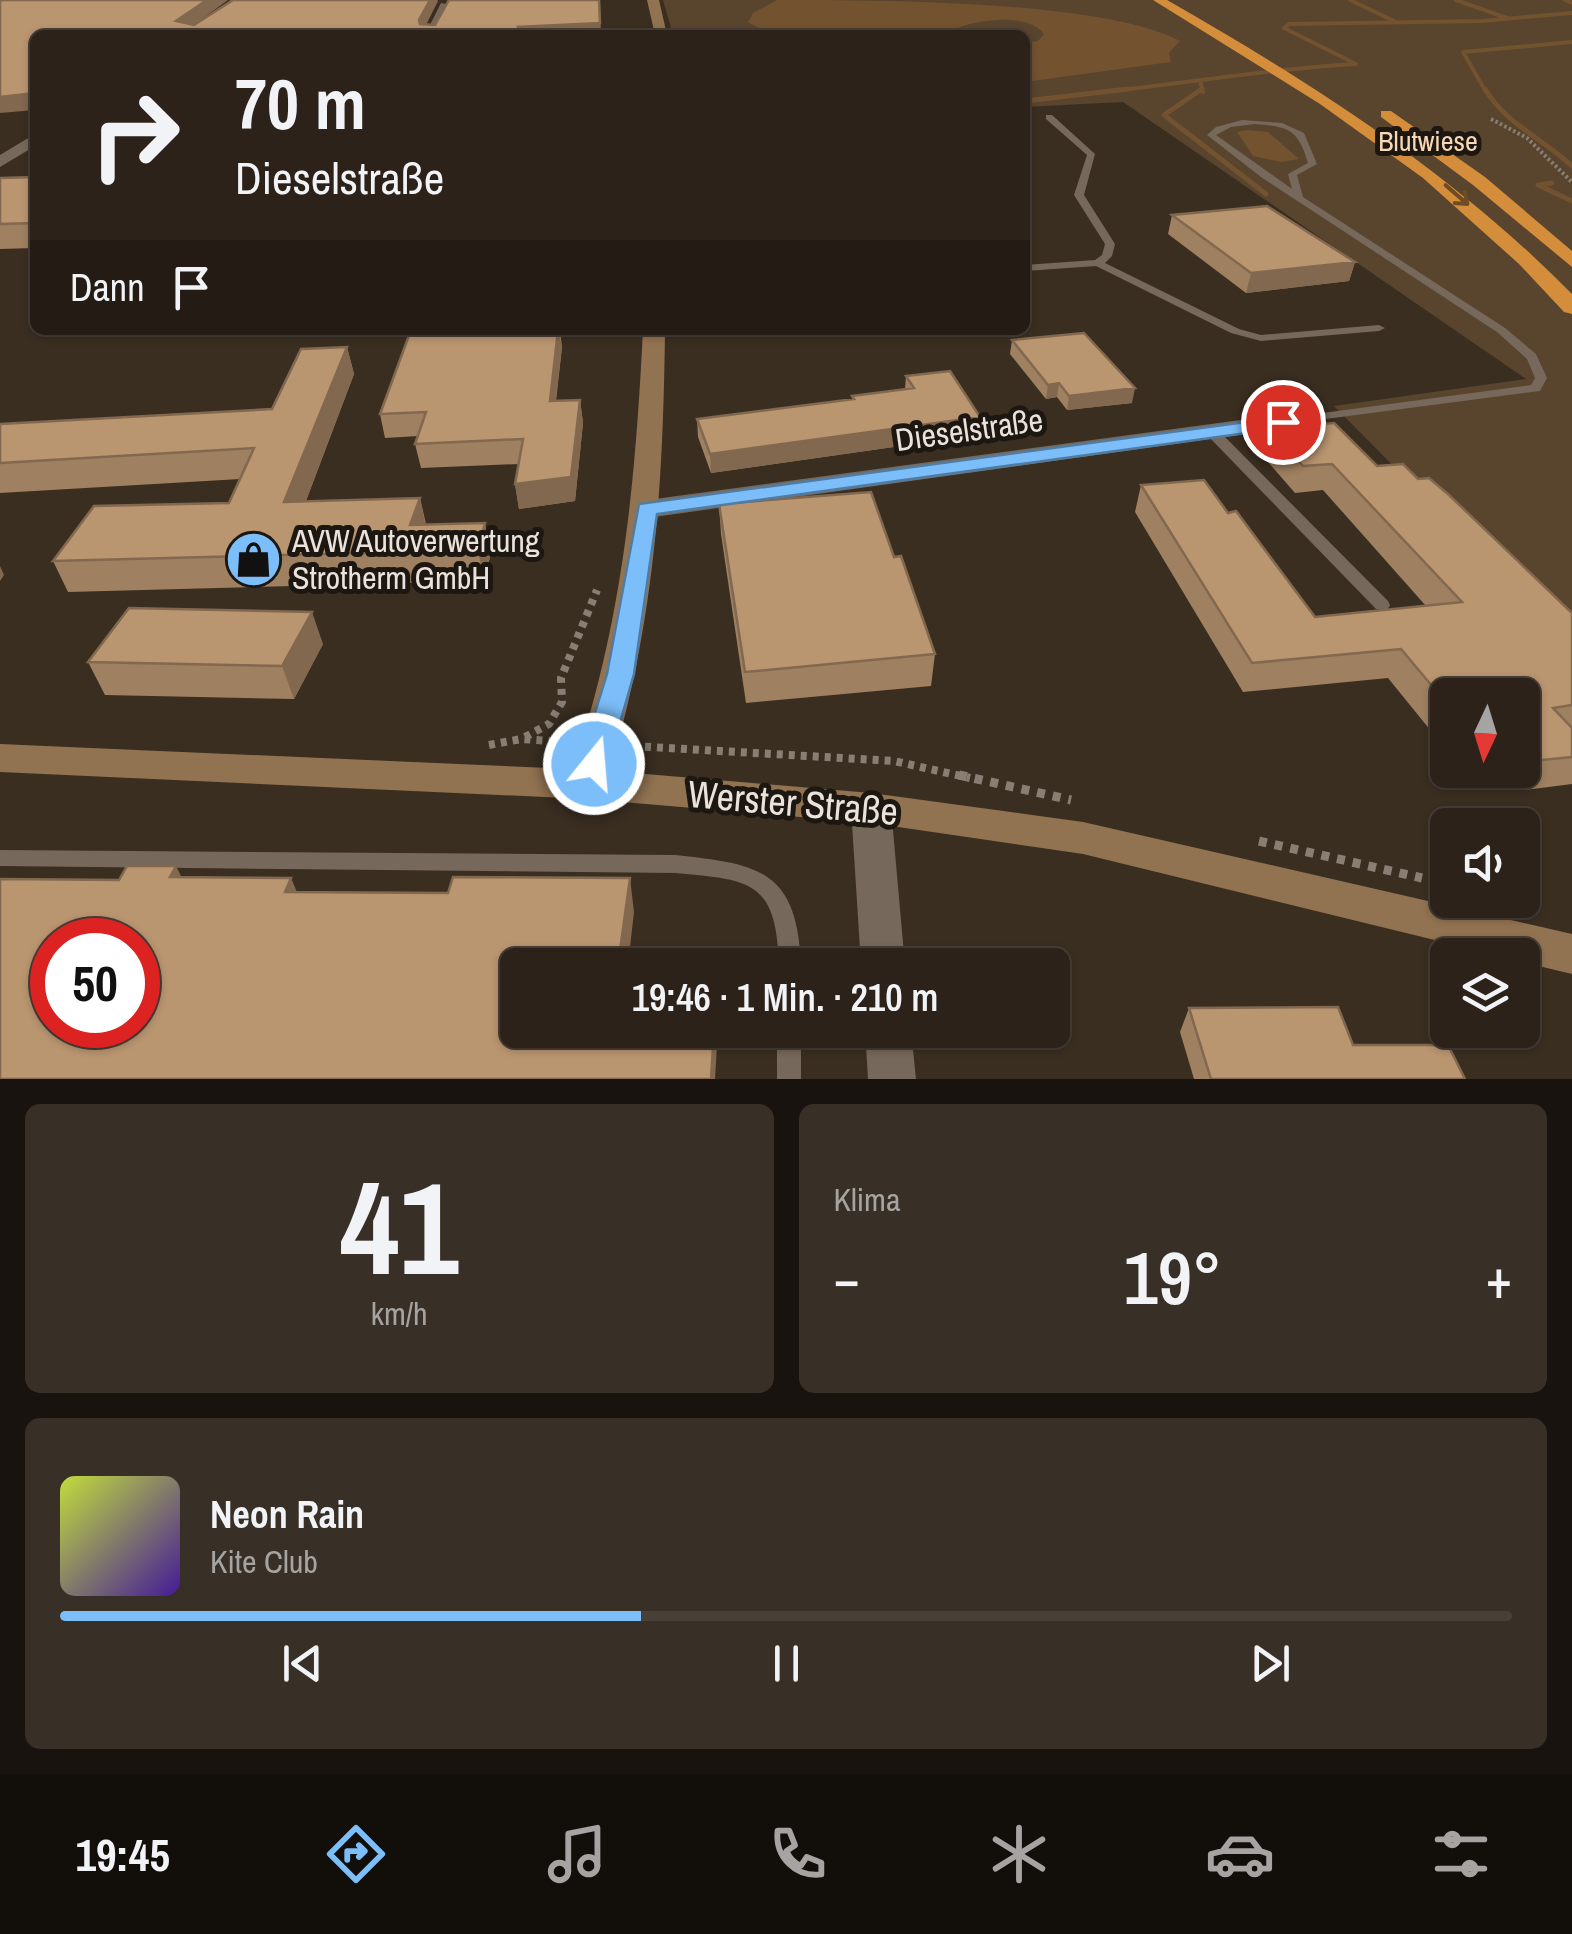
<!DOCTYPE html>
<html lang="de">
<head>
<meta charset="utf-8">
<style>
	:root { --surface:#2c2219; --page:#382f26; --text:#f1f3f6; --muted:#a6a4a2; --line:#483f38; --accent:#7cbef9 }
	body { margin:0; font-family:"Archivo Narrow",sans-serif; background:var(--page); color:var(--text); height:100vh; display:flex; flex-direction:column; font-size:38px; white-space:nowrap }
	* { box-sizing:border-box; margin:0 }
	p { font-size:32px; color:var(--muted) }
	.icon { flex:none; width:55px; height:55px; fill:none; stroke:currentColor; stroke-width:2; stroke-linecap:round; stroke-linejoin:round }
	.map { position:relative; height:1079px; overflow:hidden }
	.details { display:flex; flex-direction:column; gap:25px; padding:25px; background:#18130e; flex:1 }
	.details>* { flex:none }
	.hud { position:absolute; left:30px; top:30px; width:1000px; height:305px; border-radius:15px; box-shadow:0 2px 8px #0004,0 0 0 2px var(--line); background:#2c2219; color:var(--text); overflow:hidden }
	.needle { width:65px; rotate:184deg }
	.fabs { position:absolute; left:1430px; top:678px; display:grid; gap:20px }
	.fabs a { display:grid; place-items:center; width:110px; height:110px; border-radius:15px; background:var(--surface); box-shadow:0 2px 8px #0004,0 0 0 2px var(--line); font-size:50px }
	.speed { position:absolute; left:30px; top:918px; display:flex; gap:20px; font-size:50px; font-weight:700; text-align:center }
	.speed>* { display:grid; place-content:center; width:130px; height:130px; border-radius:50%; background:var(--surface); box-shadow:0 2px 8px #0004,0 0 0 2px var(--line); line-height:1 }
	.speed .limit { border:15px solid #d22; background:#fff; color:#111 }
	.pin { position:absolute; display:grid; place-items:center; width:85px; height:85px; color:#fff; margin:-42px; border:5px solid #fff; border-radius:50%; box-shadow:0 2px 10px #0007 }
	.me { position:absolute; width:110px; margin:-55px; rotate:17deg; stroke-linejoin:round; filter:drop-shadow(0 0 8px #0008) }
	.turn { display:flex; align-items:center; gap:35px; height:210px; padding:0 40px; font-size:45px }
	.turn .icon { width:130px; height:130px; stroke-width:2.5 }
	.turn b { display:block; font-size:70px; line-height:85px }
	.then { display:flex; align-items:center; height:95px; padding:0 40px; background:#0003; gap:20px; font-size:38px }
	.big { font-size:75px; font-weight:600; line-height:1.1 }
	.details .widget { flex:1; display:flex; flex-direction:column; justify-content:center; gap:15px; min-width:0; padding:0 35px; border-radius:15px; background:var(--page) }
	.details .dial { align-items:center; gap:0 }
	.dial b { font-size:130px; line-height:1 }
	.song { display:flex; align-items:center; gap:30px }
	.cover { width:120px; height:120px; border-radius:15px; background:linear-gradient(135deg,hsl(70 70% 55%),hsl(260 70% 35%)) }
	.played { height:10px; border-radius:5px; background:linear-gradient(90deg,var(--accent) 40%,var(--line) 40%) }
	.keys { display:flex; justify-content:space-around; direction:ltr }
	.heat { display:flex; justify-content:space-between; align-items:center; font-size:55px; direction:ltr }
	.details .tiles { flex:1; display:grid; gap:25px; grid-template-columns:1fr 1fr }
	.widget:last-child { grid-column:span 2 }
	.trip { position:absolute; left:500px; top:948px; width:570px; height:100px; border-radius:15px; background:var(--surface); box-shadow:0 2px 8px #0004,0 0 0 2px var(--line); font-weight:600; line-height:100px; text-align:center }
	.tab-bar { display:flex; height:160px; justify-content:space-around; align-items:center; background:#120e0a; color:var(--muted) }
	.tab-bar .icon { width:70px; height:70px }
	.tab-bar .current { color:var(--accent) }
	.tab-bar b { font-size:45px; color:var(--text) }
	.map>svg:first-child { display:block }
</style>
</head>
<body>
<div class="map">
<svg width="1572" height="1079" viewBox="0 0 1572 1079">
	<rect width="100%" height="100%" fill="#3a2e21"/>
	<!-- green -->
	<path fill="#59442e" d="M 663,0 L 1572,0 L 1572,646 L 1334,406 L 1526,379 L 1123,102 L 1025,107 L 1025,35 L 673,35 Z"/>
	<!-- water -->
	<path fill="#72522f" d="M 777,0 C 874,0 1104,0 1180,41 L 1169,53 L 1171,62 L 1025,82 L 1025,43 L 1038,41 L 1044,34 C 1029,13 980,19 958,28 L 956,35 C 914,35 777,45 748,22 L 753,13 Z
		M 1247,130 L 1268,132 L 1299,159 L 1281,162 L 1253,156 L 1237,132 Z"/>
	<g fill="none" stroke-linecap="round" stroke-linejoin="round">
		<!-- stream-far1 -->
		<path stroke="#72522f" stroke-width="4" d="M 1350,0 L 1394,21
			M 1456,0 L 1507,18
			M 1565,0 L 1572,3
			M 1200,81 L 1203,92
			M 1106,92 C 1190,82 1272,69 1356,64 L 1284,28 L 1289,24 L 1482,21 L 1572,13
			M 1486,92 L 1463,52 L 1572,42"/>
		<!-- stream -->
		<path stroke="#72522f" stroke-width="5" d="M 1202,89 L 1164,115 L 1266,194
			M 1485,89 C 1505,123 1543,139 1572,166
			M 1025,101 L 1128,89
			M 1552,183 L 1538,185 L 1572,201"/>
		<!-- path-far2 -->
		<path stroke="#887e73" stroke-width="4" stroke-dasharray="2.5 2.5" stroke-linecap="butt" d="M 1491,119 L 1527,138 L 1572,182"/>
		<!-- path-far1 -->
		<path stroke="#887e73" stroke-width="8" stroke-dasharray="6 6" stroke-linecap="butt" d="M 525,737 L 549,724 L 562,702 L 561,678 L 597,590
			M 489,745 L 521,739 L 566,742
			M 633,746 L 894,761 L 970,778"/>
		<!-- path -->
		<path stroke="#887e73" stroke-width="9" stroke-dasharray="8 8" stroke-linecap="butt" d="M 959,775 L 1071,800
			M 1259,841 L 1422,878"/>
		<!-- lane -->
		<path fill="#76685a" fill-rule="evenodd" d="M 1046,115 L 1052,115 L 1095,154 L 1084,195 L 1115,244 L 1112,256 L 1105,263 L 1239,329 L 1261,335 L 1379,325 L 1385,328 L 1379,331 L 1261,341 L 1231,333 L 1096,266 L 1025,271 L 1025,265 L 1095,260 L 1102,255 L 1105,244 L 1074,195 L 1087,155 L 1046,119 Z
			M 1242,120 L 1282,123 L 1304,133 L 1317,164 L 1297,175 L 1303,197 L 1505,328 L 1536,354 L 1547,378 L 1540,391 L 1295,423 L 1294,420 L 1295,417 L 1300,416 L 1531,385 L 1535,378 L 1527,359 L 1497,332 L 1261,177 L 1207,135 L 1216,127 ZM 1255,124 C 1289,127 1298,129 1308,163 L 1288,174 L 1292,189 L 1216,135 L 1231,127 Z
			M 1212,428 L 1217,429 L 1388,601 L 1390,605 L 1388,609 L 1376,609 L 1207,435 L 1205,432 L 1207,429 Z
			M 0,850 L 675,855 C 760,864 797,870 801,965 L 779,965 C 776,880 751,880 675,873 L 0,866 Z
			M 777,1030 L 801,1030 L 801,1079 L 777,1079 Z"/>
		<!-- street -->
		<path fill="#76685a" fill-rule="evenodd" d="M 441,3 L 451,5 L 437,35 L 425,35 Z
			M 35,134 L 35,146 L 0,167 L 0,155 Z
			M 1300,412 L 1313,420 L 1309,425 L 647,518 L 633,509 L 647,500 Z
			M 871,793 L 885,797 L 891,808 L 905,965 L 861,965 L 851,808 L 857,797 Z
			M 865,1030 L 911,1030 L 916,1079 L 868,1079 Z"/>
		<!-- secondary -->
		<path fill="#927351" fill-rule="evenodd" d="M 647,0 L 659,0 L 667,35 L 655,35 Z
			M 643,330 L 665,330 C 663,488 655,618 610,771 L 871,793 L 1083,822 L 1572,934 L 1572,974 L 1522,962 L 1522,955 L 1496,955 L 1083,854 L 871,823 L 587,799 L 0,772 L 0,744 L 573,769 C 623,618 635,487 643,330 Z"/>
		<!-- highway -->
		<path fill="#d38d3b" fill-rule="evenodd" d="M 1153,0 L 1167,0 C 1314,84 1453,173 1572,294 L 1572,314 L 1564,312 L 1519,264 L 1423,178 L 1320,104 Z
			M 1381,111 L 1391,111 L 1485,177 L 1572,251 L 1572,267 L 1473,185 L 1381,117 Z"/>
	</g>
	<!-- wall -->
	<path fill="#9f8060" d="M 35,177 L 35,248 L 0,249 L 0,178 Z
		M 1172,215 L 1355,262 L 1349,281 L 1246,293 L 1168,234 Z
		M 411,330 L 560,330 L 562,347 L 556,401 L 580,400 L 583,423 L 575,501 L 519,509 L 515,484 L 519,464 L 421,468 L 415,444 L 418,436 L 385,438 L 380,414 Z
		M 1012,340 L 1132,403 L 1067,410 L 1057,397 L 1046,399 L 1010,354 Z
		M 347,347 L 354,374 L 306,501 L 420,498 L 426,524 L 491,553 L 484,581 L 68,592 L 53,561 L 229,503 L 240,479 L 0,493 L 0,424 L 272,409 Z
		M 906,376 L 978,435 L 711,473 L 698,437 L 697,419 L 852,399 L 852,396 L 905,389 Z
		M 1269,428 L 1377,466 L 1418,479 L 1572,613 L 1572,784 L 1525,790 L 1508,770 L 1522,770 L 1522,695 L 1448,695 L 1448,747 L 1444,747 L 1388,678 L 1243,692 L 1135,512 L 1141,485 L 1228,513 L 1315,617 L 1426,606 L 1323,490 L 1295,493 L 1261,454 Z
		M 719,504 L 935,654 L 931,686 L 746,703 L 721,534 Z
		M 323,644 L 294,699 L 105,695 L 88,662 Z
		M 1189,1008 L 1353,1045 L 1465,1079 L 1194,1079 L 1180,1032 Z"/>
	<!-- shaded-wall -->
	<path fill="#82684e" d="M 207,0 L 228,0 L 180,35 L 176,21 Z
		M 430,0 L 437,0 L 438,1 L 422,33 L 419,20 Z
		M 600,0 L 601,35 L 519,35 L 518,27 Z
		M 0,87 L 35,93 L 35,110 L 0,113 Z
		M 1355,262 L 1349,281 L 1246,293 L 1251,273 Z
		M 558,330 L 562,347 L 553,424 L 550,401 Z
		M 347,347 L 354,374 L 294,532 L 284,502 Z
		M 1059,383 L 1057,397 L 1046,399 L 1048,385 Z
		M 1135,388 L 1132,403 L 1067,410 L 1069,396 Z
		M 580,400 L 583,423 L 575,501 L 519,509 L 515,484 Z
		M 980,417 L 978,435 L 711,473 L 710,454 Z
		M 420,498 L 426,528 L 410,525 Z
		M 485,523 L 491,553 L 484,581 L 478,550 Z
		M 0,566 L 4,575 L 0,581 Z
		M 312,612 L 323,644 L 294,699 L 282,666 Z
		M 176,866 L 193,900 L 170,877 Z
		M 291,878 L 305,911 L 285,892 Z
		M 630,878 L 634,912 L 628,965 L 618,965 Z
		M 714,1030 L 718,1030 L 715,1079 L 711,1079 Z"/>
	<!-- building -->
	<path fill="#b99570" stroke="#82684e" stroke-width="2.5" fill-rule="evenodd" d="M 2,0 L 207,0 L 176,21 L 194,25 L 233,0 L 430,0 L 419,20 L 420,24 L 435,25 L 449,0 L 599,0 L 600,23 L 518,27 L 520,35 L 35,35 L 35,93 L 0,97 L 0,1 Z
		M 35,177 L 35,223 L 0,224 L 0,178 Z
		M 1267,206 L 1355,262 L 1251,273 L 1172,215 Z
		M 411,330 L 558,330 L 550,401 L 580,400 L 571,477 L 515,484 L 523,439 L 415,444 L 426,412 L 380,414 Z
		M 1084,333 L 1135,388 L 1069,396 L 1059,383 L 1048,385 L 1012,340 Z
		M 347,347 L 284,502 L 420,498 L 410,525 L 485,523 L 478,550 L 53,561 L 94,506 L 229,503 L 254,448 L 0,463 L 0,424 L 272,409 L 301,349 Z
		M 950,371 L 980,417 L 710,454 L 697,419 L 854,399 L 852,396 L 914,388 L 906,376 Z
		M 1334,423 L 1377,466 L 1403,464 L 1418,479 L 1429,478 L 1449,495 L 1572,613 L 1572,705 L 1553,708 L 1572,728 L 1572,757 L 1542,760 L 1522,738 L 1522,695 L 1448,695 L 1448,705 L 1401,649 L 1252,663 L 1141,485 L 1204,480 L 1228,513 L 1236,511 L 1315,617 L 1462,602 L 1332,464 L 1303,466 L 1269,428 Z
		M 871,492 L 894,557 L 901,556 L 935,654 L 745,672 L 719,504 Z
		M 129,608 L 312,612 L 282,666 L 88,662 Z
		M 127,866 L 176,866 L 170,877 L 291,878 L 285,892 L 448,893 L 453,877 L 630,878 L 618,965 L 518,965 L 518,1030 L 714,1030 L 711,1079 L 0,1079 L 0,879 L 119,880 ZM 52,940 L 138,940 L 138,1025 L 52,1025 Z
		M 1338,1007 L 1353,1045 L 1448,1045 L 1465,1079 L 1211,1079 L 1189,1008 Z"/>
	<!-- one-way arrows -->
	<defs><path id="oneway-shaft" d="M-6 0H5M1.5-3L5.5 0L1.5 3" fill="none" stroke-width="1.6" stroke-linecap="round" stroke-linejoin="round" transform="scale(2.5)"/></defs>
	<use stroke="#6f4c24" href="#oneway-shaft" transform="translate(1457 195) rotate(41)"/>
	<!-- route -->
	<path fill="#7cbef9" stroke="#517ca2" stroke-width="2.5" d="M 1283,417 L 1290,418 L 1290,427 L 657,514 L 634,674 L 608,764 L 604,772 L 583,772 L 579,764 L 607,674 L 639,504 Z"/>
	<!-- icons -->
	<defs>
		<symbol id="shop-disc" viewBox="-11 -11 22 22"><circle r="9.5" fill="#7cbef9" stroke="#1d1712"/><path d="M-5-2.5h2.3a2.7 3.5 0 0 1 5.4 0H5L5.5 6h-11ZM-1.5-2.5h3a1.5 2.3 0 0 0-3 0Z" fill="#111"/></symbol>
	</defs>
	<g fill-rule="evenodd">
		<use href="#shop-disc" x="222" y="528" width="63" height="63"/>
	</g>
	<g text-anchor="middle" stroke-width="10" stroke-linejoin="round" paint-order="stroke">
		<!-- far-park labels -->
		<g font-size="28" fill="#f9d8b6" stroke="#1d1712">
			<text x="1428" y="151">Blutwiese</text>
		</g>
		<!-- street labels -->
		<g font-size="32" fill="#ebe3db" stroke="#1d1712">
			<text transform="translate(969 430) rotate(-8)" y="11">Dieselstraße</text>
		</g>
		<!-- poi labels -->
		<g font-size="32" fill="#ebe3db" stroke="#1d1712" text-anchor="start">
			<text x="292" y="552">AVW Autoverwertung<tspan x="292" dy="37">Strotherm GmbH</tspan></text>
		</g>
		<!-- near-street labels -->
		<g font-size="38" fill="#ebe3db" stroke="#1d1712">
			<text transform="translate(793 803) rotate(5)" y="13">Werster Straße</text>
		</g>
	</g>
</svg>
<div class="fabs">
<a><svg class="needle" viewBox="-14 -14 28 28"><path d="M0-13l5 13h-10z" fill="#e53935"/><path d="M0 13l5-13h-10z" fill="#a6a4a2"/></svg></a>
<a><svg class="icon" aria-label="sound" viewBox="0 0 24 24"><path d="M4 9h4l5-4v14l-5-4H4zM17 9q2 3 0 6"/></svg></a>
<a><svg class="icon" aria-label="layers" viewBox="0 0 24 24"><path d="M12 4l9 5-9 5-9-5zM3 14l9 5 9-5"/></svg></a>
</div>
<div class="speed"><div class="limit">50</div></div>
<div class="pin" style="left:1283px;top:422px;background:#d93025"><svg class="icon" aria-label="arrive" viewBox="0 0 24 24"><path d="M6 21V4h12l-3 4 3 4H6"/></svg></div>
<svg class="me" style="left:594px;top:764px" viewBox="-20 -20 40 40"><circle r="17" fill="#7cbef9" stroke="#fff" stroke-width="3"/><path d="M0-11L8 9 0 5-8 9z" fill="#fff"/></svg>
<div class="trip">19:46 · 1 Min. · 210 m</div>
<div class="hud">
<div class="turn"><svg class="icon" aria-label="right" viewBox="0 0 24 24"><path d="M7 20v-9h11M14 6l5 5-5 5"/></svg><div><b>70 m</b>Dieselstraße</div></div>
<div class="then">Dann<svg class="icon" aria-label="arrive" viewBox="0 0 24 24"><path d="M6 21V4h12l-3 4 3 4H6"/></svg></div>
</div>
</div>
<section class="details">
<div class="tiles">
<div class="widget dial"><b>41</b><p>km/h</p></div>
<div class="widget"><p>Klima</p>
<div class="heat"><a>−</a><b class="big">19°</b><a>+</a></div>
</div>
<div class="widget">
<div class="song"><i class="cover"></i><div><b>Neon Rain</b><p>Kite Club</p></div></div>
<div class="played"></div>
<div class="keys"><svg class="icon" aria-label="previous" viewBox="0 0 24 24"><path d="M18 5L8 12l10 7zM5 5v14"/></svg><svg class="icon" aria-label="pause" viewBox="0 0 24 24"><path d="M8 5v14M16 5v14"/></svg><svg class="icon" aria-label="next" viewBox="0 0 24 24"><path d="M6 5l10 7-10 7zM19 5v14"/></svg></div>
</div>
</div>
</section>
<nav class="tab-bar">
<b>19:45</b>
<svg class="icon current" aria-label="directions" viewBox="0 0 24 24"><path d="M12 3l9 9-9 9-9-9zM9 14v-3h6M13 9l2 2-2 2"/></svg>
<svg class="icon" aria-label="music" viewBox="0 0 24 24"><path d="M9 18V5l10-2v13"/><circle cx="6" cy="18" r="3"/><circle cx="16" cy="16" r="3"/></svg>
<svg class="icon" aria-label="phone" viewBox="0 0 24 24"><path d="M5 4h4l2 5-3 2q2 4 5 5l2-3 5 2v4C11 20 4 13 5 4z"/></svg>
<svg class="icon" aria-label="climate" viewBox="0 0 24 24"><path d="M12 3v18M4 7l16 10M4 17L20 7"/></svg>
<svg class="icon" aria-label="car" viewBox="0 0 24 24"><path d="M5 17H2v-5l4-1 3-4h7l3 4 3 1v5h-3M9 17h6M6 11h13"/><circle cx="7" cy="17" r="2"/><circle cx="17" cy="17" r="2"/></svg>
<svg class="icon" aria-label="filters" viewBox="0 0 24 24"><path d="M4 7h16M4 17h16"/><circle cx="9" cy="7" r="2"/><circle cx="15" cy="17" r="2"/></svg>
</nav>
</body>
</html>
